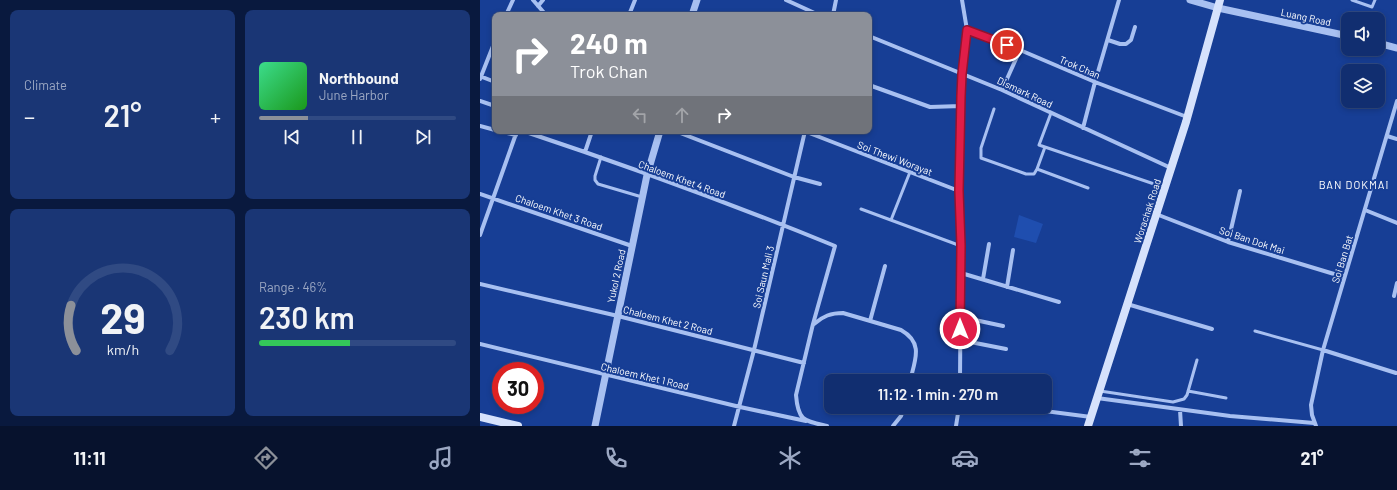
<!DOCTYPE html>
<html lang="en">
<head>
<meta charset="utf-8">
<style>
	:root { --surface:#112e70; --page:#1a3675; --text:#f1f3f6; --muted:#9ca8c3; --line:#304a83; --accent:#8c9099 }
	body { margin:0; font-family:Barlow,sans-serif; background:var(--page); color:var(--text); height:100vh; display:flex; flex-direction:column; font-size:15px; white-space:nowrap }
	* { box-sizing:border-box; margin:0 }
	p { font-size:13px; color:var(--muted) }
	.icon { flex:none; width:22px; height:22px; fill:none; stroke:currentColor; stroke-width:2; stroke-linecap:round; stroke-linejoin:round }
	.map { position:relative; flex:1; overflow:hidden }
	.side { display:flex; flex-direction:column; gap:10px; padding:10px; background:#09193e; width:480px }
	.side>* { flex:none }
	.hud { position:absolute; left:12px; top:12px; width:380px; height:122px; border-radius:8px; box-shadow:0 2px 6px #0003,0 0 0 1px var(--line); background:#8c9099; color:#fff; overflow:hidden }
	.tools { position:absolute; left:861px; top:12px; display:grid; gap:8px }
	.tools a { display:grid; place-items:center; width:44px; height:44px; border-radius:8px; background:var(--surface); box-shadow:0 2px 6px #0003,0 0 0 1px var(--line); font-size:20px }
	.speed { position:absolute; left:12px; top:362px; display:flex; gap:8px; font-size:20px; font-weight:700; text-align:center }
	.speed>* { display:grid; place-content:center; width:52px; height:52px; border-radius:50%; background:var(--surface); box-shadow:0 2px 6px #0003,0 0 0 1px var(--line); line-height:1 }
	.speed .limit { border:6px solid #d22; background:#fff; color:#111 }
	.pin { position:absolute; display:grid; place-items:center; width:34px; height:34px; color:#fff; margin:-17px; border:2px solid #fff; border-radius:50%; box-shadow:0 1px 4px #0007 }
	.me { position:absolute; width:44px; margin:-22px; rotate:0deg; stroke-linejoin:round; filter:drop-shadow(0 0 3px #0008) }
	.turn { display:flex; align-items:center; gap:14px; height:84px; padding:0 12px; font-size:18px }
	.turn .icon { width:52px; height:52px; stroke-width:2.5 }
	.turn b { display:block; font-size:28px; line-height:34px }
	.lanes { display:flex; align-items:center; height:38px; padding:0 12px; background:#0003; justify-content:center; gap:20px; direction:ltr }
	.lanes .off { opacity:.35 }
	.big { font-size:30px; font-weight:600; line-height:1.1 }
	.side .widget { flex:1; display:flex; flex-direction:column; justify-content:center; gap:6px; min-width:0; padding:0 14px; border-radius:8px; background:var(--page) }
	.side .dial { align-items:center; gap:0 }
	.dial svg { height:104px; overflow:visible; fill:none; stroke:var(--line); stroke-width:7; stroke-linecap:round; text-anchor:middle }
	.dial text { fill:var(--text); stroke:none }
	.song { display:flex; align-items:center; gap:12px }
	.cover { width:48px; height:48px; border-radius:6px; background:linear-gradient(135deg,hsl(150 70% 55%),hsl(120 70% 35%)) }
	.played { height:4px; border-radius:2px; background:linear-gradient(90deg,var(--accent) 25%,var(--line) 25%) }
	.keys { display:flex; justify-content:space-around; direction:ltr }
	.heat { display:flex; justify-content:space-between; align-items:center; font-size:22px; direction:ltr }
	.charge { height:6px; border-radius:3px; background:linear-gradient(90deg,#34c759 46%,var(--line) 0) }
	.side .tiles { flex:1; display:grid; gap:10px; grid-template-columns:repeat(2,1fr) }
	.trip { position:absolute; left:344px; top:374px; width:228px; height:40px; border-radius:8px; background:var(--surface); box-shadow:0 2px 6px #0003,0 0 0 1px var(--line); font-weight:600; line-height:40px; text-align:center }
	.tab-bar { display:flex; height:64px; justify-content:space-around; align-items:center; background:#07122d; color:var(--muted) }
	.tab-bar .icon { width:28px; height:28px }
	.tab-bar .selected { color:var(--accent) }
	.tab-bar b { font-size:18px; color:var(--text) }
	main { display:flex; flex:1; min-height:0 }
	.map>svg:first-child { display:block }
</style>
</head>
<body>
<main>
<section class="side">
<div class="tiles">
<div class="widget"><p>Climate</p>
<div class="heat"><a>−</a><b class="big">21°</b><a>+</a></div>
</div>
<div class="widget">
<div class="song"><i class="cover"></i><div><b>Northbound</b><p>June Harbor</p></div></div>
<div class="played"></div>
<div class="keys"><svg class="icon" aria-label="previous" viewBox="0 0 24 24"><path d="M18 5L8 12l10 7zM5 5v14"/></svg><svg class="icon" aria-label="pause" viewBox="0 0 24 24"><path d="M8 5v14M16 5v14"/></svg><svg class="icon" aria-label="next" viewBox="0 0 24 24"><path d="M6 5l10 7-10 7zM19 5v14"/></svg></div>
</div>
<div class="widget dial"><svg viewBox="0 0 100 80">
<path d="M14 69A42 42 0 1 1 86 69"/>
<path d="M14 69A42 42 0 0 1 10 34" stroke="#8c9099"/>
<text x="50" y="56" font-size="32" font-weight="700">29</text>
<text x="50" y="72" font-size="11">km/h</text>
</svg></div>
<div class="widget"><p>Range · 46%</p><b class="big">230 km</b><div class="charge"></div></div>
</div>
</section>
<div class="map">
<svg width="917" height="426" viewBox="0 0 917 426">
	<rect width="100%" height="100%" fill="#173e95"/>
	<!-- green -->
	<path fill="#1f4eaf" d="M 539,215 L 563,224 L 556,243 L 534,237 Z"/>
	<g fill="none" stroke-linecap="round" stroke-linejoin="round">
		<!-- service -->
		<path stroke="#a8c0f1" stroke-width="3" d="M 872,0 L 892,7 L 895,0
			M 514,109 L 501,148 L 501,158 L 546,174 L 554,174 L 557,169 L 565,147
			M 571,113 L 559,145 L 683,187
			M 121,157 L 115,176 L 115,180 L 118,184 L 162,197
			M 557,169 L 608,188
			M 381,209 L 481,246
			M 411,220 L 430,172
			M 775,331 L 843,350
			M 620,391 L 693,402 L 704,399 L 707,395 L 717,360
			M 708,391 L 746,398"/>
		<!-- minor -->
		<path stroke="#a8c0f1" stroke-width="4" d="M 53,0 L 66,15
			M 306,0 L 339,15
			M 58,6 L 63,0
			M 26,15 L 33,0
			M 149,15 L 155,0
			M 353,15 L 356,0
			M 487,30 L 540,50 L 615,82 L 707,117
			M 389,36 L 522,90 L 691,168
			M 628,40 L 640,44 L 646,44 L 651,40 L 655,27
			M 0,76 L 15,82
			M 0,79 L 15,41
			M 389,85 L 450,107 L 481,106
			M 522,90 L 540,50
			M 0,101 L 15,106
			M 0,126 L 15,130
			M 603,128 L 615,82 L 639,0
			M 19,131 L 36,135
			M 43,131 C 148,166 252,204 355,246 L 333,324 L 316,395 C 318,421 324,421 347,426
			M 195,131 L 314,177 L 340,184
			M 324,131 L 479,191
			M 907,136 L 917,139
			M 105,152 L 112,131
			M 0,194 L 152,246
			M 885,210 L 917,223
			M 676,214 L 748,242 L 864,277
			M 0,235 L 37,131
			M 748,242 L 760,191
			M 481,273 L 579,302
			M 503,279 L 509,244
			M 0,284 L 138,316 L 324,363
			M 527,287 L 533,250
			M 914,296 L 917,283
			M 647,304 L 732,329
			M 481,317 L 523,326
			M 390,321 L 405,266
			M 334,324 C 343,316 351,313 363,313 L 421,330 C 444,343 435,360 430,381
			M 480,340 L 526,349
			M 0,344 L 260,407 L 326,421
			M 843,350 L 916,373
			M 480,381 L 481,246 L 479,191 L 482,74 L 487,30 L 482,0
			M 617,398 L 750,416 L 834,423
			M 534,407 L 611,417
			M 700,410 L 701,426
			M 254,426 L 274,350 L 325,131
			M 413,426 L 421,416 L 424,407
			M 476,426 L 479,407
			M 836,426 L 832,415 L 831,405 L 843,350 L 917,101"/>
		<!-- tertiary -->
		<path stroke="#a8c0f1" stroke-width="7" d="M 710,0 L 738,8 L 868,36
			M 212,15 L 217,0
			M 898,43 L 917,48
			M 115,426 L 167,175 L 180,131"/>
		<!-- secondary -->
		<path stroke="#d6e2fc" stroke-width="8" d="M 0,417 L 38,426
			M 608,426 L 706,122 L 740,0"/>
	</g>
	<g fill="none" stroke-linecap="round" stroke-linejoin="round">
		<defs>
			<path id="route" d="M 480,329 L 481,246 L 479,191 L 481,96 L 482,74 L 487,30 L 527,45"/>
		</defs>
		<!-- route casing -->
		<use href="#route" stroke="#92132f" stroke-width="10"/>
		<!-- route -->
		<use href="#route" stroke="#e11d48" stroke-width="7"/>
	</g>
	<g text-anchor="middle" stroke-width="4" stroke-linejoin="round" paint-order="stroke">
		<!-- street labels -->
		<g font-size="10" fill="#fff" stroke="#173e95">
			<text transform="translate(826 17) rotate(12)" y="4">Luang Road</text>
			<text transform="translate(600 67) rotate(23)" y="4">Trok Chan</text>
			<text transform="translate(545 92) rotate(25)" y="4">Dismark Road</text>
			<text transform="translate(415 158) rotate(21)" y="4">Soi Thewi Worayat</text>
			<text transform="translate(202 179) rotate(20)" y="4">Chaloem Khet 4 Road</text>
			<text transform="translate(667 211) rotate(-72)" y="4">Worachak Road</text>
			<text transform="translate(79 212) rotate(19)" y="4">Chaloem Khet 3 Road</text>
			<text transform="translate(772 240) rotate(18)" y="4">Soi Ban Dok Mai</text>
			<text transform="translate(862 259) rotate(-73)" y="4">Soi Ban Bat</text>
			<text transform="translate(136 276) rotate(-78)" y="4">Yukol 2 Road</text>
			<text transform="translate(283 277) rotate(-77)" y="4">Soi Saun Mali 3</text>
			<text transform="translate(188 320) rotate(14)" y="4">Chaloem Khet 2 Road</text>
			<text transform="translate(165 376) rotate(13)" y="4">Chaloem Khet 1 Road</text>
		</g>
		<!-- neighbourhood labels -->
		<g font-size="11" letter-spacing="1" fill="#fff" stroke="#173e95">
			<text x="874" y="189">BAN DOKMAI</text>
		</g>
	</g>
</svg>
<div class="tools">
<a><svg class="icon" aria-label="sound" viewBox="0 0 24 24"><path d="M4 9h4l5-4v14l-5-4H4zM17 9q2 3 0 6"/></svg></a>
<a><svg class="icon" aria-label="layers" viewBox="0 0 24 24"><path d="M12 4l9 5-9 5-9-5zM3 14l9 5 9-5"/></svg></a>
</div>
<div class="speed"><div class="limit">30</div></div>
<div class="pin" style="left:527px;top:45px;background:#d93025"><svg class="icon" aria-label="arrive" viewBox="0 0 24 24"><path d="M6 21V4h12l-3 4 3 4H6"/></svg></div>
<svg class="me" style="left:480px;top:329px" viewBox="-20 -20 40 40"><circle r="17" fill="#e11d48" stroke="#fff" stroke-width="3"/><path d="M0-11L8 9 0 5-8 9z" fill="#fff"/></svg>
<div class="trip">11:12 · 1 min · 270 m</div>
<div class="hud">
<div class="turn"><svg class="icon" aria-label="right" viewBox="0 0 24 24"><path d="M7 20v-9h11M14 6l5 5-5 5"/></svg><div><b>240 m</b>Trok Chan</div></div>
<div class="lanes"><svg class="icon off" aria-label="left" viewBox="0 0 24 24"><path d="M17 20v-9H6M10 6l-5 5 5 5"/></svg><svg class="icon off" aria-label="ahead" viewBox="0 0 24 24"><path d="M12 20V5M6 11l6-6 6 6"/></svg><svg class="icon" aria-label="right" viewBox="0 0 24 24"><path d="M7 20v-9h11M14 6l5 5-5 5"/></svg></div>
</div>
</div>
</main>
<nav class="tab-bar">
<b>11:11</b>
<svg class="icon selected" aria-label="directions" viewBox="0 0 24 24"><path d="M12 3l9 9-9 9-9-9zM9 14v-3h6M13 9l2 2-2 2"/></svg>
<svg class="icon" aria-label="music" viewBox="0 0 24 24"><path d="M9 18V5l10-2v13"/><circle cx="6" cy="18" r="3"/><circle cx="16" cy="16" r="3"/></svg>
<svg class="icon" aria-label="phone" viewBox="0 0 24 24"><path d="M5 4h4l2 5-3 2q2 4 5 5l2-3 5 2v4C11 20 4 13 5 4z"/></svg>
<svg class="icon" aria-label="climate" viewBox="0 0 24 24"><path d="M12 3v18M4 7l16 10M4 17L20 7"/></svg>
<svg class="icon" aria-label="car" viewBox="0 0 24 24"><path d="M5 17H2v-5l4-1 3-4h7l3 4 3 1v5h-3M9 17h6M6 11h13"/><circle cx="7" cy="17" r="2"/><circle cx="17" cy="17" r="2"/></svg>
<svg class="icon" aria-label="filters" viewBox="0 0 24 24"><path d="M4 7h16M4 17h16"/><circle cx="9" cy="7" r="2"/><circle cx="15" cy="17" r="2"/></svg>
<b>21°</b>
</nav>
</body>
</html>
